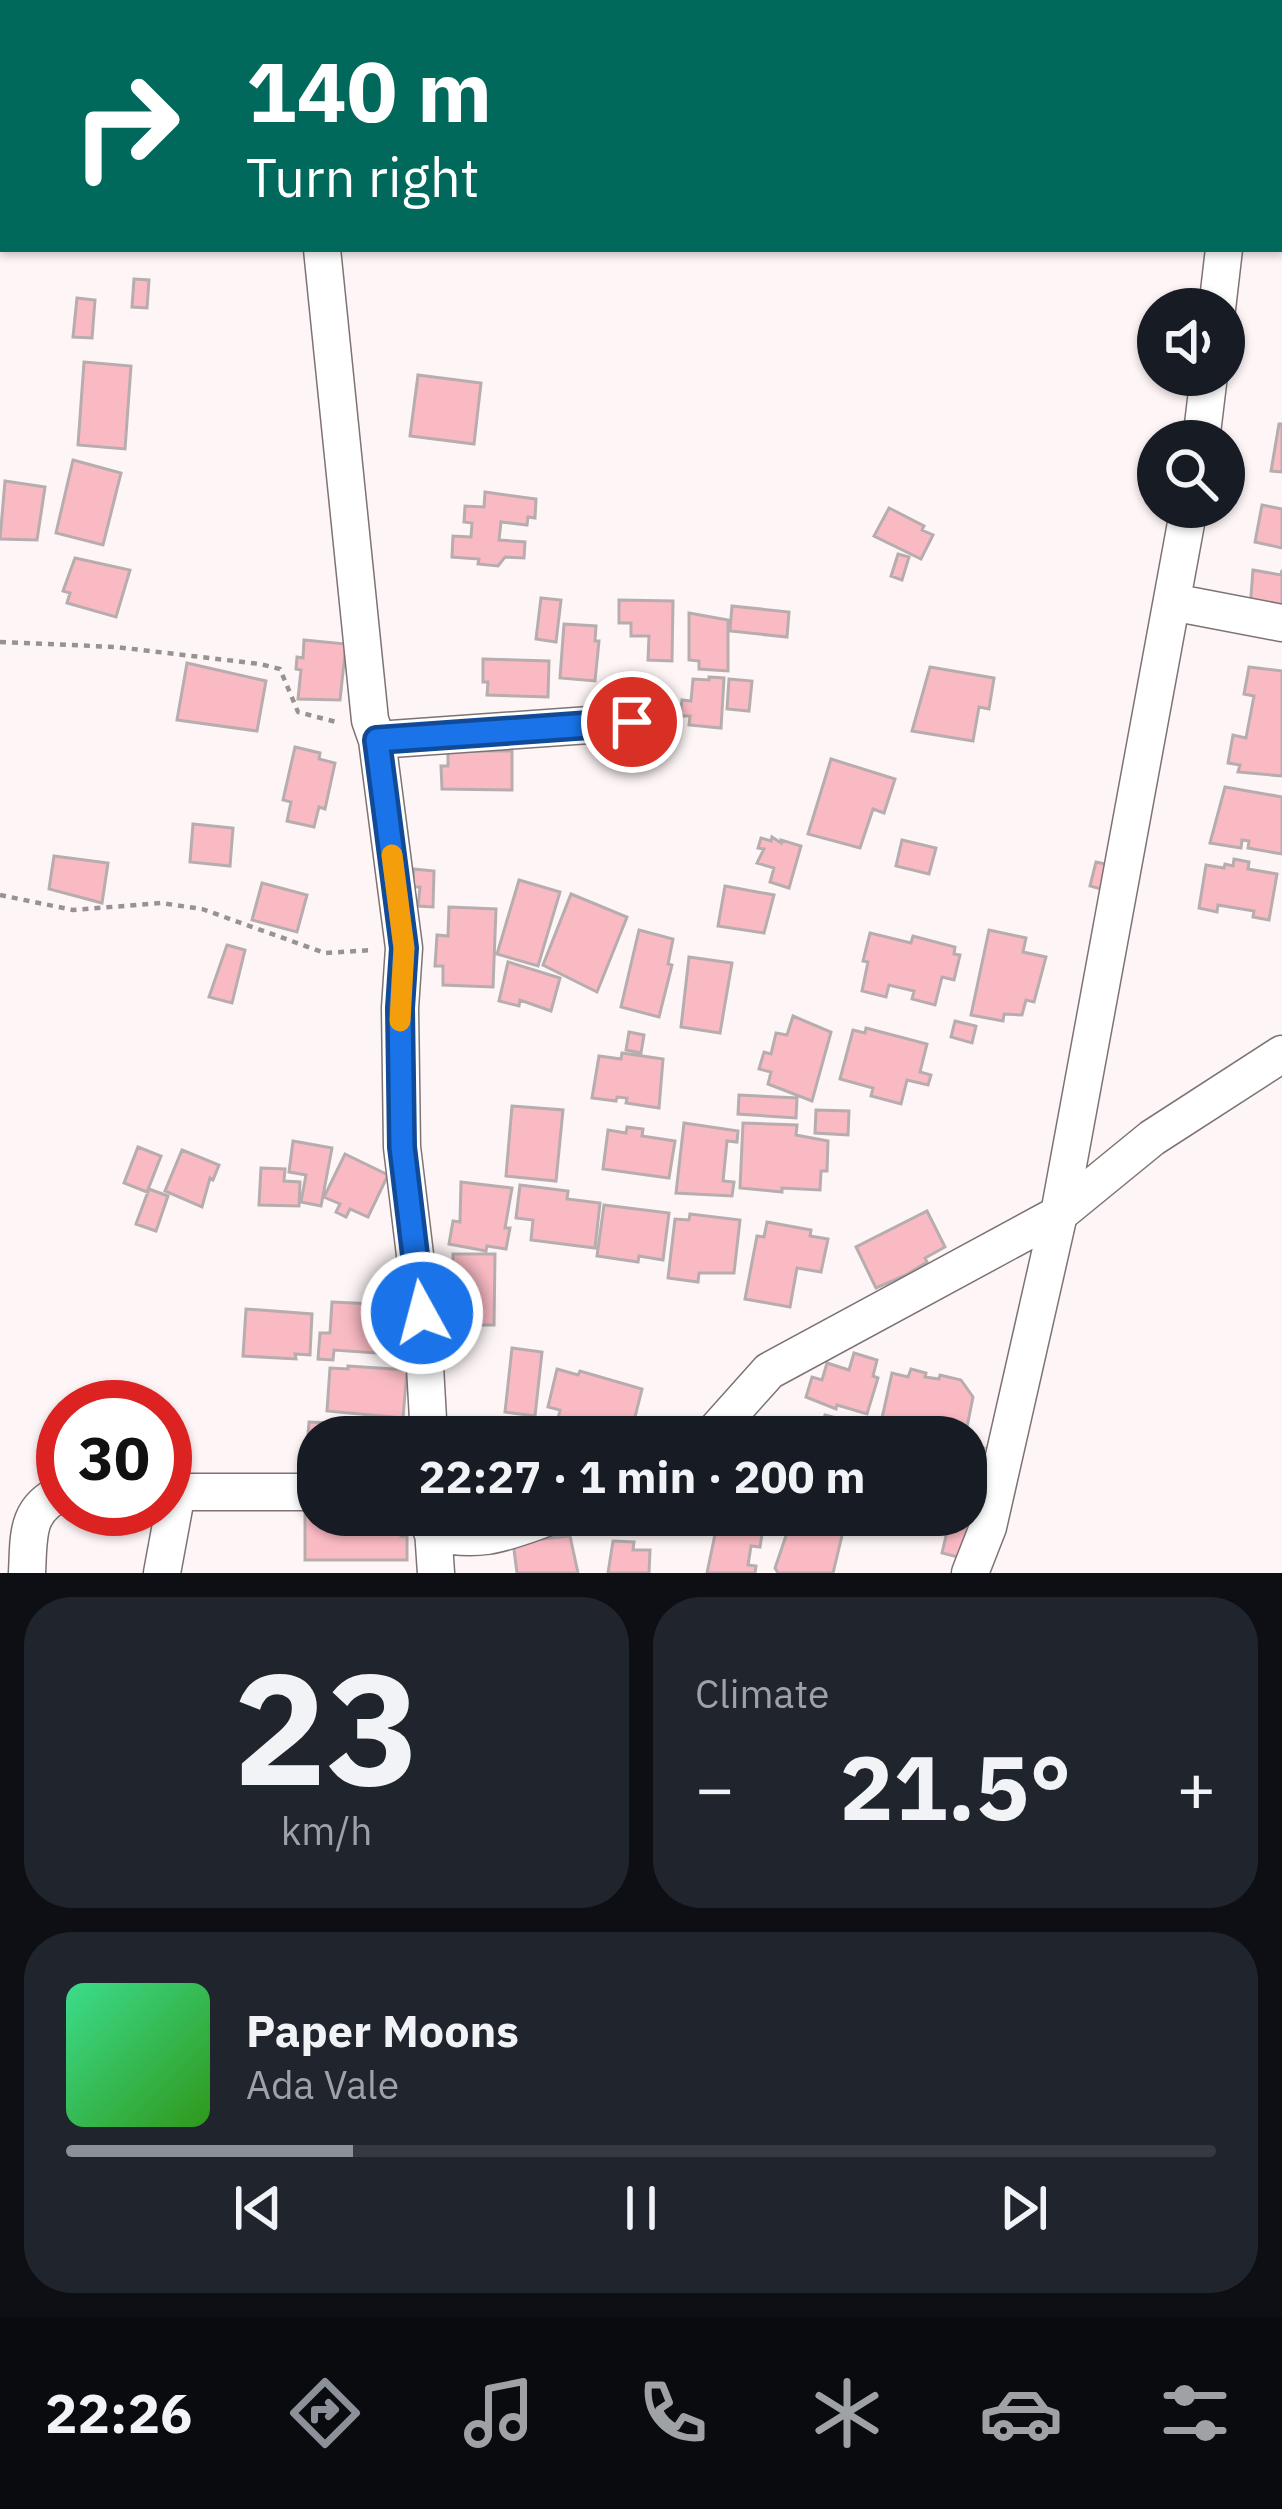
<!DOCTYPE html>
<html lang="en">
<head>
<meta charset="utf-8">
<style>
	:root { --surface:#171b24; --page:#20242c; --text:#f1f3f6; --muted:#9ea1a6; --line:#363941; --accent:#8c9099 }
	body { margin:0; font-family:"IBM Plex Sans",sans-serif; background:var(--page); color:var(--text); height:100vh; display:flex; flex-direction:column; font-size:45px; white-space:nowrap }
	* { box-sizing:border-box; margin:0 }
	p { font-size:39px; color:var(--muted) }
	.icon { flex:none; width:66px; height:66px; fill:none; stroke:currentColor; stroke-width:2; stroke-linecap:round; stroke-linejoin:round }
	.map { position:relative; height:1573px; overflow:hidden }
	.details { display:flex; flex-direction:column; gap:24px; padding:24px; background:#0d0f14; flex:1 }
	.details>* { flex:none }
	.top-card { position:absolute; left:0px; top:0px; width:1284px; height:252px; box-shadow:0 3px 9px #0004; background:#00695c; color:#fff; overflow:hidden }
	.tools { position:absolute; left:1137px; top:288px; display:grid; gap:24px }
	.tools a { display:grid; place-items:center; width:108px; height:108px; border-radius:50%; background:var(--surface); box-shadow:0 3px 9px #0004; font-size:60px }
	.speed { position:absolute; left:36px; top:1380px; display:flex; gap:24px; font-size:60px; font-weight:700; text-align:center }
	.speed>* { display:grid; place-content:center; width:156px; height:156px; border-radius:50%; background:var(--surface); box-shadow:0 3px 9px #0004; line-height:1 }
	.speed .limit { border:18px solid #d22; background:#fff; color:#111 }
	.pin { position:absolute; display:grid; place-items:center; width:102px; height:102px; color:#fff; margin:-51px; border:6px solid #fff; border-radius:50%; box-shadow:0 3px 12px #0007 }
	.me { position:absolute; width:132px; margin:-66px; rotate:353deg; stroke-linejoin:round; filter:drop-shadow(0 0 9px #0008) }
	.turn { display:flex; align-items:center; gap:42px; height:252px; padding:0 48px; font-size:54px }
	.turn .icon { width:156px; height:156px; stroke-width:2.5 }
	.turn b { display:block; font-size:84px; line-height:102px }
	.big { font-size:90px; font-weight:800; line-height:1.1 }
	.details .card { flex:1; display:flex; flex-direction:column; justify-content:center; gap:18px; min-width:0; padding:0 42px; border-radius:48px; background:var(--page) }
	.details .dial { align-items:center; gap:0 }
	.dial b { font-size:156px; line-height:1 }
	.song { display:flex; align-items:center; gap:36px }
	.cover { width:144px; height:144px; border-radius:18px; background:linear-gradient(135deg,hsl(150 70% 55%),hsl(110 70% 35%)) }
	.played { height:12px; border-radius:6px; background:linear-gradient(90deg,var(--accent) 25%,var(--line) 25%) }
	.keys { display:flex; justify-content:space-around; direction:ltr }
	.heat { display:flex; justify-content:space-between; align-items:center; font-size:66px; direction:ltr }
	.details .tiles { flex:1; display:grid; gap:24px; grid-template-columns:1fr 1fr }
	.card:last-child { grid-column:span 2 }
	.trip { position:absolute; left:297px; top:1416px; width:690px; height:120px; border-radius:48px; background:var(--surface); box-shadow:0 3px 9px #0004; font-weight:800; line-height:120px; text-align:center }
	.dock { display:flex; height:192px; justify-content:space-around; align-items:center; background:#090b0e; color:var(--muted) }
	.dock .icon { width:84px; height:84px }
	.dock .selected { color:var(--accent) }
	.dock b { font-size:54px; color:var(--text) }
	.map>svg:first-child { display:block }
</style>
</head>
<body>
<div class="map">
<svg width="1282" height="1573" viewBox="0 0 1282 1573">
	<rect width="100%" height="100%" fill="#fef5f6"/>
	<!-- building -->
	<path fill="#fabac4" stroke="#b7adae" stroke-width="3" d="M 134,279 L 149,280 L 147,308 L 132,307 Z
		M 77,298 L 95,300 L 92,338 L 73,337 Z
		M 84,362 L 131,366 L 125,449 L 78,445 Z
		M 418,375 L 481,383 L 474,444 L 410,436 Z
		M 1279,424 L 1282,424 L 1282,472 L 1271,471 Z
		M 73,460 L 121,473 L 103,545 L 56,533 Z
		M 5,481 L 45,487 L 37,540 L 0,539 Z
		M 485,492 L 536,499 L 535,518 L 528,517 L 527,525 L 501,522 L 499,540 L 525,542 L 524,558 L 505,557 L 498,566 L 478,564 L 479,559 L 452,557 L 453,536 L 471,537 L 472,523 L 464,522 L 465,506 L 484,507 Z
		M 1262,505 L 1282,509 L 1282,548 L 1255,542 Z
		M 889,508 L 924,526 L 922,530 L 933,535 L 921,559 L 874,536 Z
		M 898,554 L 909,557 L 902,580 L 891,576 Z
		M 75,558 L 130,570 L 116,617 L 67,603 L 70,593 L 63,591 Z
		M 1253,570 L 1281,575 L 1282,570 L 1282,609 L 1250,609 Z
		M 541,598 L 561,600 L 556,642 L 536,639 Z
		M 619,600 L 673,601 L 672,661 L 648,660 L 649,636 L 631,636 L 631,623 L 619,623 Z
		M 732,606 L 789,612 L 787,637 L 730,631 Z
		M 689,613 L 728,620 L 728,671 L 699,669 L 699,661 L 689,660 Z
		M 564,624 L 596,626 L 595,641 L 599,641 L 595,681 L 560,678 Z
		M 304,640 L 346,644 L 340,700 L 298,699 L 301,670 L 296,669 L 297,657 L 303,658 Z
		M 483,659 L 549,661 L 548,697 L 487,695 L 488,682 L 483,682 Z
		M 187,663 L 266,681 L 257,731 L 177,720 Z
		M 930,667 L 994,678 L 989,709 L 979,707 L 973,741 L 912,731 Z
		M 1249,667 L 1282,671 L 1282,776 L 1238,772 L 1240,765 L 1228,763 L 1233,735 L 1246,738 L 1254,696 L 1244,694 Z
		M 709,677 L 724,678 L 721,728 L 689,725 L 690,716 L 680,716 L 682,700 L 691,701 L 693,679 L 709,680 Z
		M 729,679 L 752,681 L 749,711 L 727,709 Z
		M 295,747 L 320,753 L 319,759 L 335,763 L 325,809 L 319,807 L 314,827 L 287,821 L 291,802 L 283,800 Z
		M 448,751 L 512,751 L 512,790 L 442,789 L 441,766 L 448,766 Z
		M 831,759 L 895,779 L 884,813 L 873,809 L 860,848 L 808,834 Z
		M 1225,787 L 1282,797 L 1282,854 L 1248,848 L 1249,841 L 1242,840 L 1241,848 L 1210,843 Z
		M 193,824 L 233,828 L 230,866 L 190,862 Z
		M 772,837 L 781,843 L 781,840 L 801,846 L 789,888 L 770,882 L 774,868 L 757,863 L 764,849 L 758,848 L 761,838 L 771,841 Z
		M 902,840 L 936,848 L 929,874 L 896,866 Z
		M 54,856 L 108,863 L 102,903 L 49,889 Z
		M 1234,859 L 1249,862 L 1248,869 L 1277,874 L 1269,920 L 1253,917 L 1254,911 L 1218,905 L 1217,912 L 1199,908 L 1206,865 L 1224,868 L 1225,864 L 1233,866 Z
		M 1096,862 L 1115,866 L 1108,891 L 1090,886 Z
		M 414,869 L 434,871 L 433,907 L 418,906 L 420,887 L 412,887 Z
		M 519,880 L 560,892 L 538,966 L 497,954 Z
		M 262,883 L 307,895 L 297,932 L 252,920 Z
		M 725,886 L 774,895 L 764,933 L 718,926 Z
		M 571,894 L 627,917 L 597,992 L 543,965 Z
		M 449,907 L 496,909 L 493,987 L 443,985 L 443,966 L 435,966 L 437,935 L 448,936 Z
		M 639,930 L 673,939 L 668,964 L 672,965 L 659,1017 L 621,1007 Z
		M 989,930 L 1026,938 L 1023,952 L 1046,957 L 1034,1002 L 1026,1000 L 1022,1015 L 1004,1014 L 1003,1021 L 971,1015 Z
		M 870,933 L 911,943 L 913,936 L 955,947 L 954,954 L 960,955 L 954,980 L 942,977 L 935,1005 L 912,999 L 914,991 L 889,985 L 886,997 L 862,991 L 868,962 L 863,961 Z
		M 227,945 L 245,950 L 232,1003 L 209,997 Z
		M 689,957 L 732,963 L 720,1033 L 681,1027 Z
		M 508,962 L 560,978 L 551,1011 L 520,1000 L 519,1006 L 499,1001 Z
		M 793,1016 L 831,1032 L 812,1101 L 768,1084 L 771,1072 L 759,1069 L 764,1052 L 771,1054 L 776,1033 L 787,1035 Z
		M 955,1021 L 976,1026 L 972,1043 L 951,1037 Z
		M 866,1028 L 927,1044 L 920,1072 L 931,1075 L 928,1085 L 907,1080 L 901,1104 L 871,1096 L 873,1088 L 840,1079 L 853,1030 L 865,1033 Z
		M 629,1032 L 644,1035 L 641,1053 L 626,1050 Z
		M 622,1053 L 663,1059 L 659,1108 L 626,1103 L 627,1098 L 617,1097 L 616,1101 L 592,1098 L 599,1056 L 621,1059 Z
		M 739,1095 L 797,1098 L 796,1118 L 738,1114 Z
		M 512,1106 L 563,1110 L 556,1181 L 506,1176 Z
		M 816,1110 L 849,1111 L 848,1135 L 815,1133 Z
		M 684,1123 L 738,1131 L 737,1142 L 727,1141 L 723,1181 L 734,1182 L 732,1196 L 676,1193 Z
		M 743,1123 L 797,1125 L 796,1135 L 828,1141 L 827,1171 L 821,1171 L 820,1190 L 782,1188 L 782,1192 L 740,1188 Z
		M 627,1127 L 643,1129 L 642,1136 L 675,1141 L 669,1178 L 603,1169 L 608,1130 L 626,1133 Z
		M 293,1141 L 332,1148 L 321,1206 L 301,1202 L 306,1175 L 289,1172 Z
		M 138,1147 L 161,1156 L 147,1192 L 124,1183 Z
		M 182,1150 L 219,1165 L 213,1180 L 210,1178 L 202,1207 L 165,1191 Z
		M 345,1154 L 388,1175 L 368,1217 L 350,1209 L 346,1217 L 336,1212 L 340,1204 L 324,1197 Z
		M 261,1168 L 285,1169 L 284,1181 L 300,1182 L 299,1206 L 259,1205 Z
		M 461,1182 L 512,1188 L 505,1228 L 510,1228 L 506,1249 L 487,1246 L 486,1251 L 449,1244 L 453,1221 L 460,1222 Z
		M 520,1185 L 568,1191 L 567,1199 L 600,1203 L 595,1248 L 531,1240 L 533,1220 L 516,1218 Z
		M 149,1189 L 168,1196 L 156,1231 L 136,1224 Z
		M 604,1205 L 669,1213 L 663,1260 L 639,1256 L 638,1262 L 597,1256 Z
		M 927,1211 L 945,1247 L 925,1258 L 927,1262 L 906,1275 L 876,1288 L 856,1247 Z
		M 690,1214 L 740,1220 L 734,1273 L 699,1273 L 698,1282 L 668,1278 L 675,1219 L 689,1220 Z
		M 767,1222 L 811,1230 L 810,1236 L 828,1239 L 821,1272 L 797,1268 L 790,1307 L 745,1299 L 757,1236 L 764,1237 Z
		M 453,1254 L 495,1254 L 494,1325 L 442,1325 L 442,1309 L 437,1309 L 437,1282 L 453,1282 Z
		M 332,1302 L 394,1305 L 390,1354 L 334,1350 L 333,1360 L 318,1359 L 320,1333 L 330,1333 Z
		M 246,1309 L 312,1314 L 310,1355 L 295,1354 L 296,1359 L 243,1356 Z
		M 512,1348 L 542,1352 L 535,1416 L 505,1412 Z
		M 854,1353 L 877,1360 L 873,1376 L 878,1378 L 867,1414 L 837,1405 L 836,1409 L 806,1397 L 812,1377 L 822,1380 L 827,1363 L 849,1370 Z
		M 348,1366 L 407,1370 L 403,1418 L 327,1411 L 330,1368 L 348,1369 Z
		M 557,1369 L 578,1375 L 580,1371 L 642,1389 L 633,1425 L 628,1423 L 625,1435 L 558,1419 L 560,1410 L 548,1407 Z
		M 911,1369 L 926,1373 L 925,1377 L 939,1379 L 940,1375 L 961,1380 L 973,1397 L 965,1437 L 892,1435 L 895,1422 L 882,1418 L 892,1373 L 908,1377 Z
		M 825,1415 L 864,1425 L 861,1437 L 813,1437 L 815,1429 L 820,1431 Z
		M 309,1422 L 330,1423 L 329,1437 L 318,1437 L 318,1486 L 304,1485 Z
		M 333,1423 L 399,1427 L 398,1437 L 332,1437 Z
		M 510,1424 L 531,1428 L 529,1437 L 488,1437 L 489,1432 L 508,1435 Z
		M 973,1445 L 984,1448 L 978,1479 L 966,1476 Z
		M 966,1488 L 985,1495 L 969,1560 L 942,1553 L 951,1515 L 966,1515 Z
		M 305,1512 L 401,1515 L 401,1536 L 407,1536 L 407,1560 L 305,1560 Z
		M 719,1515 L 765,1515 L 760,1547 L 751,1546 L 748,1565 L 756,1566 L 755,1573 L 707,1573 Z
		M 793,1515 L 817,1515 L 845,1523 L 833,1573 L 778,1573 L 775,1568 Z
		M 570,1536 L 578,1573 L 517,1573 L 513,1542 Z
		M 613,1541 L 634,1542 L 633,1550 L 650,1550 L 649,1573 L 608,1573 Z"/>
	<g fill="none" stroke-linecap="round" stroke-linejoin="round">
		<defs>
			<path id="minor" d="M 41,0 L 51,3
				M 262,0 L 262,3
				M 227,3 L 232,0
				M 1255,3 L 1255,0
				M 322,249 L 370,720 L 377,740 L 404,948 L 400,1008 L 402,1147 L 422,1313 L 429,1437
				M 1217,309 L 1224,249
				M 1201,441 L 1209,375
				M 1172,602 L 1282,623
				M 377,740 L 632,722
				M 710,1437 L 769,1371 L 1059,1214 L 1152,1138 L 1282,1054
				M 165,1492 L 318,1492
				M 432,1515 L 436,1573
				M 432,1532 C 484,1545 508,1531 555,1515
				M 27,1573 C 29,1536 25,1509 63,1492
				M 162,1573 L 177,1492
				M 970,1573 L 988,1527 L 1059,1214 L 1189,507"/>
		</defs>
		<!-- minor casing -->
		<use href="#minor" stroke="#7d7375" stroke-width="39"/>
		<!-- path -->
		<path stroke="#989292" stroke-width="4.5" stroke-dasharray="6 6" stroke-linecap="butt" d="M 711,0 L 722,3
			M 1281,87 L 1282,87
			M 1281,179 L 1282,179
			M 0,642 L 116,647 L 260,664 L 280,669 L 298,712 L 340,723
			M 0,895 L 73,910 L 161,903 L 202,909 L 325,953 L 374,950"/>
		<!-- minor -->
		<use href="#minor" stroke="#fff" stroke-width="36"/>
	</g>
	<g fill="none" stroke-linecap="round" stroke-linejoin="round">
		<defs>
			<path id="route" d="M 422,1313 L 402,1147 L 400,1008 L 404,948 L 377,740 L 632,722"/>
		</defs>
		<!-- route casing -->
		<use href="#route" stroke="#114b97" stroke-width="30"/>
		<!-- route -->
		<use href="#route" stroke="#1a73e8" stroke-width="21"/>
		<!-- slow -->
		<path stroke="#f59e0b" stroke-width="21" d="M 392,855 L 404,948 L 400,1021"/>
	</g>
</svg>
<div class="tools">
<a><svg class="icon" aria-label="sound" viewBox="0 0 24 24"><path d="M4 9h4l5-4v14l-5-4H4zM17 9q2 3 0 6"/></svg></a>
<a><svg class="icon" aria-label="search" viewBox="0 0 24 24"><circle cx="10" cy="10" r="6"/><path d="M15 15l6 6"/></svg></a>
</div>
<div class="speed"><div class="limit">30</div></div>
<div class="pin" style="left:632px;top:722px;background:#d93025"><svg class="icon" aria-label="arrive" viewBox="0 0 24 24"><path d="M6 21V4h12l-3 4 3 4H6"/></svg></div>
<svg class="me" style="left:422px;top:1313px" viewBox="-20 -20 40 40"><circle r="17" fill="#1a73e8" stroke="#fff" stroke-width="3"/><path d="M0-11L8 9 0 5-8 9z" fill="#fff"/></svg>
<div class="trip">22:27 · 1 min · 200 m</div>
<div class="top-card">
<div class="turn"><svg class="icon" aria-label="right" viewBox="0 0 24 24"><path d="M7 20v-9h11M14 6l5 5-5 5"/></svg><div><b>140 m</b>Turn right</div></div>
</div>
</div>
<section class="details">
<div class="tiles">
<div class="card dial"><b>23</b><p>km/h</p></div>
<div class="card"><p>Climate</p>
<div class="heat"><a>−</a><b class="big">21.5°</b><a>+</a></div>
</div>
<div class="card">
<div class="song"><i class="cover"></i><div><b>Paper Moons</b><p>Ada Vale</p></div></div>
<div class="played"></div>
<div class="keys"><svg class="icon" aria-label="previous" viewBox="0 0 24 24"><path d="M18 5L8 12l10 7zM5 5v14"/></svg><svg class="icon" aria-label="pause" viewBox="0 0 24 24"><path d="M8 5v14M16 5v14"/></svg><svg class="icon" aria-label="next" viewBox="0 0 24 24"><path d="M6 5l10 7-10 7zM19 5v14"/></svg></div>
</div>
</div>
</section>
<nav class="dock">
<b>22:26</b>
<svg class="icon selected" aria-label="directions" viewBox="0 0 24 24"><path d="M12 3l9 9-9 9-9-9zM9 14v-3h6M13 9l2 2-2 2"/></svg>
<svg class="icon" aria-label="music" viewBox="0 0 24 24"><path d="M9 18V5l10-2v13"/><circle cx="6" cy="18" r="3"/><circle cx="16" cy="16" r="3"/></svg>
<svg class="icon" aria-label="phone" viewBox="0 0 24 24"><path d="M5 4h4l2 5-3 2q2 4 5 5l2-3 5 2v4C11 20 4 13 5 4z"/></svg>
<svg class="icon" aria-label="climate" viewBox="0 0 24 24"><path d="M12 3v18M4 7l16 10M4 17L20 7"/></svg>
<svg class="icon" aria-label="car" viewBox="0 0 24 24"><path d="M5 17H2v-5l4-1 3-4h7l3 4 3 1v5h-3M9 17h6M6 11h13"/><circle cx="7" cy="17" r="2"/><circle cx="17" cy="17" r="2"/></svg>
<svg class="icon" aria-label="filters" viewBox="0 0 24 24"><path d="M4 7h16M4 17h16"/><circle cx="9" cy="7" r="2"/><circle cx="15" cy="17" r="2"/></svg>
</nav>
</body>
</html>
